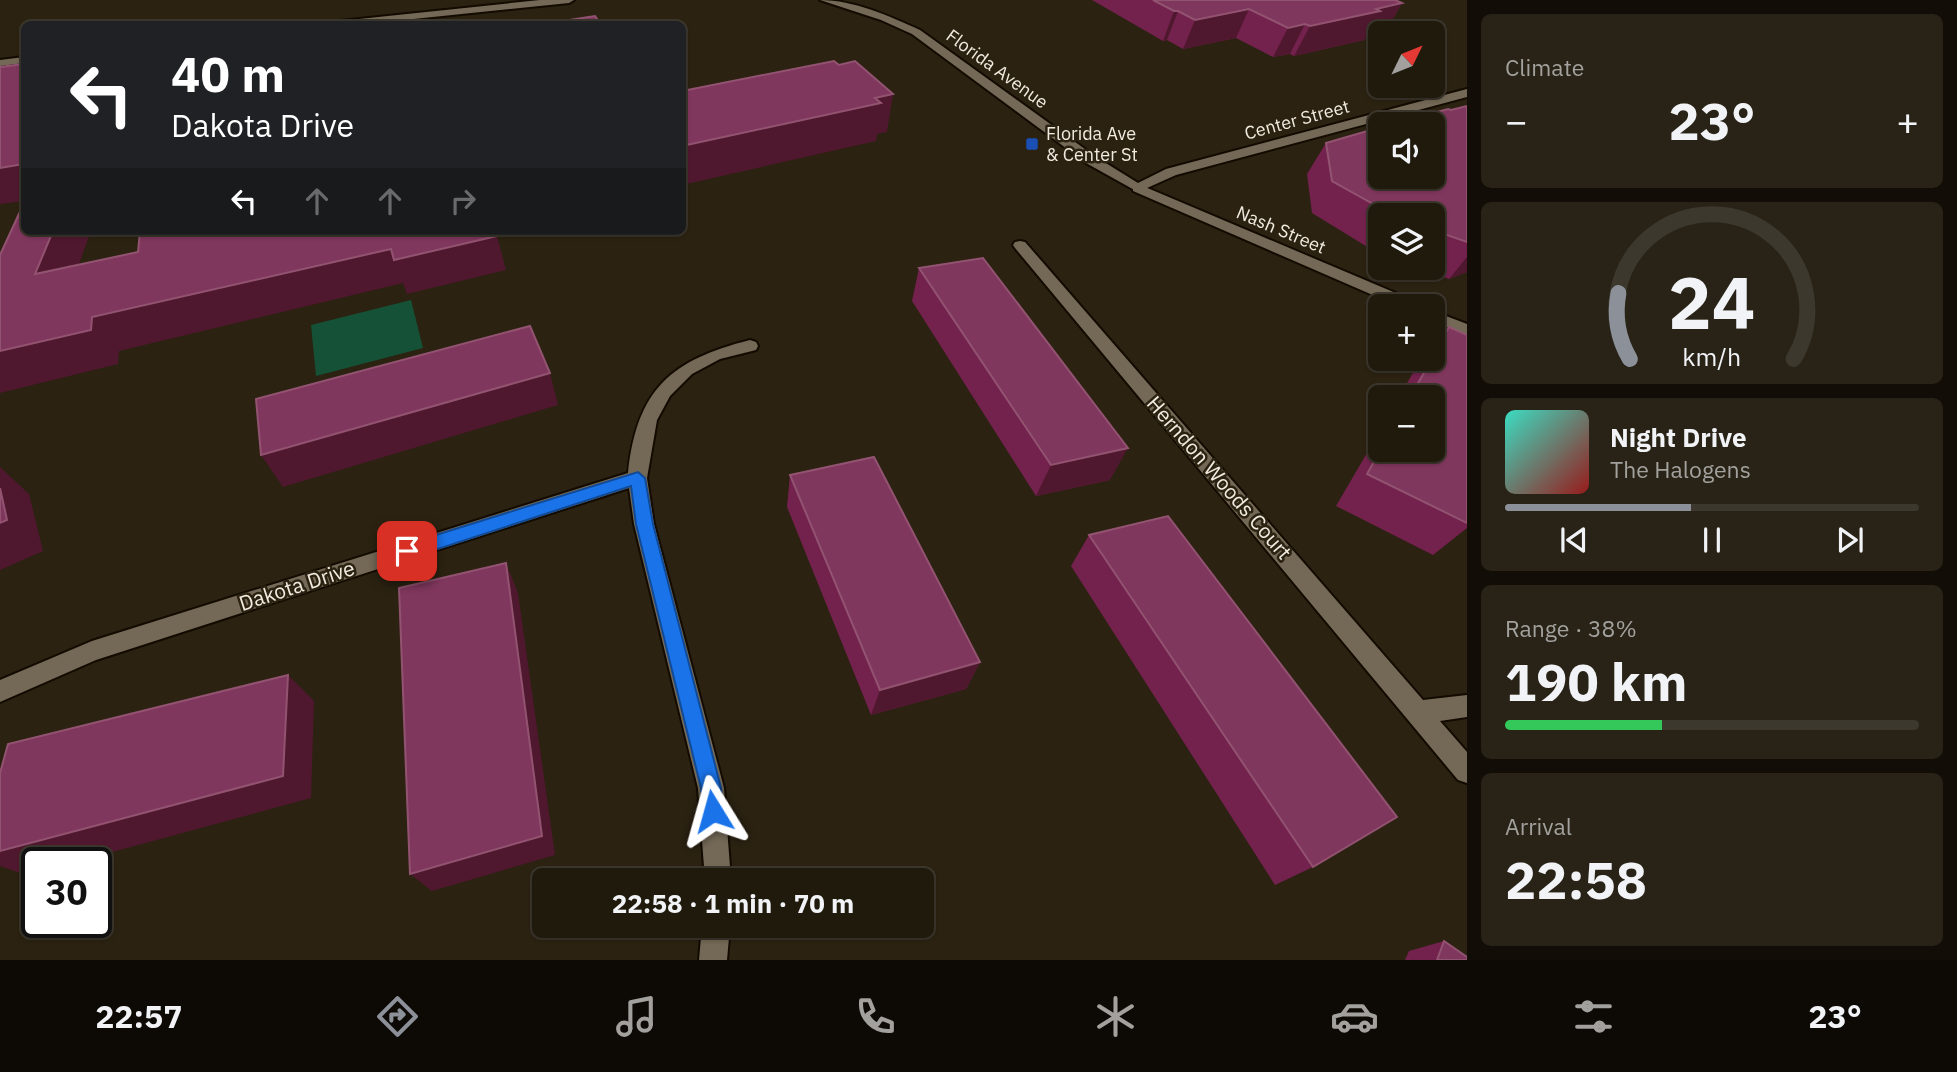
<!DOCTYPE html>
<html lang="en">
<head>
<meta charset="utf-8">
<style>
	:root { --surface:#201a0d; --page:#282316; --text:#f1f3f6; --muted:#a2a19d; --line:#3d382e; --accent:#8c9099 }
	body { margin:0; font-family:"IBM Plex Sans",sans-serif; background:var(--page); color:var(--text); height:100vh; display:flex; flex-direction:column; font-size:26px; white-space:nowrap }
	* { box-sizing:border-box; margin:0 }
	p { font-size:23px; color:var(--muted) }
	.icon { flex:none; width:38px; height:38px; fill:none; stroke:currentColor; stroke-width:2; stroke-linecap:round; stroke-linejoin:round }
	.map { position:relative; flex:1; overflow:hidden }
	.drawer { display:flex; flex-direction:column; gap:14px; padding:14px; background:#120e07; width:490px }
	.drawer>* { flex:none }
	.banner { position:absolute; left:21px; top:21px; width:665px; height:214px; border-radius:10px; box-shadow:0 2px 5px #0004,0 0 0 2px var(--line); background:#202124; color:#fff; overflow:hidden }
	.needle { width:46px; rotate:47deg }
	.controls { position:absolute; left:1368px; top:21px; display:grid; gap:14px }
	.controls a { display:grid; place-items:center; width:77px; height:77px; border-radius:10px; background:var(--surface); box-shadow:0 2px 5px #0004,0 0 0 2px var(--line); font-size:35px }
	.speed { position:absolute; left:21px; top:847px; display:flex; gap:14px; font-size:35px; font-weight:700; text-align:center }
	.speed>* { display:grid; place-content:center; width:91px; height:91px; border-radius:50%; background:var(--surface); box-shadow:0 2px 5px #0004,0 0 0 2px var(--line); line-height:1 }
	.speed .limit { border:4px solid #111; border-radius:10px; background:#fff; color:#111 }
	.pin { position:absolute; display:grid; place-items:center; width:60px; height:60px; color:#fff; margin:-30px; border-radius:14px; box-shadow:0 4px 10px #0006 }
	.me { position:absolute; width:77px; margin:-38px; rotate:352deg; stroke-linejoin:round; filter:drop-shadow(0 0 5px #0008) }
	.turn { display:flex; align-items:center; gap:24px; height:147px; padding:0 35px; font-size:32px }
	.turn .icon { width:91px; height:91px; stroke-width:2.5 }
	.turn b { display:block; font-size:49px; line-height:60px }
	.lanes { display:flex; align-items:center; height:66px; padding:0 35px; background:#0003; justify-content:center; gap:35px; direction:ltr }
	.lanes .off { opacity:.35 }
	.big { font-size:52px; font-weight:700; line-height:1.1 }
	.drawer .tile { flex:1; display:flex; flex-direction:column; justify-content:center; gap:10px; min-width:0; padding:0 24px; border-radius:10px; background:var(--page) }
	.drawer .dial { align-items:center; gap:0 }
	.dial svg { height:182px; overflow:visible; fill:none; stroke:var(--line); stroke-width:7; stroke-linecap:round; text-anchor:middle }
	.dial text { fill:var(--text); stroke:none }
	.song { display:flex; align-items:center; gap:21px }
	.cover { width:84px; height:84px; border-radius:10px; background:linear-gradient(135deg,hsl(170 70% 55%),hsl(0 70% 35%)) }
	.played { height:7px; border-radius:4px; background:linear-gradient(90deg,var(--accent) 45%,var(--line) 45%) }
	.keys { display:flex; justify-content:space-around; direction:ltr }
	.heat { display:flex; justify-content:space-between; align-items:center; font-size:38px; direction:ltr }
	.charge { height:10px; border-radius:5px; background:linear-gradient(90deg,#34c759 38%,var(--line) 0) }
	.trip { position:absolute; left:532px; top:868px; width:402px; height:70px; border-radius:10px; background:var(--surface); box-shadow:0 2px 5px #0004,0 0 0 2px var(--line); font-weight:700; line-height:70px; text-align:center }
	.tab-bar { display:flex; height:112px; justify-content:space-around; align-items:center; background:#0d0a05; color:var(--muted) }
	.tab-bar .icon { width:49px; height:49px }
	.tab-bar .selected { color:var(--accent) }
	.tab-bar b { font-size:32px; color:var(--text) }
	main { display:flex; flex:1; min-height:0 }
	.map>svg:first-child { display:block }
</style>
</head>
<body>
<main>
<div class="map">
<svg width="1467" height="960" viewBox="0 0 1467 960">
	<rect width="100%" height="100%" fill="#2b2211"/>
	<!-- green -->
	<path fill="#155136" d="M 411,300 L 423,348 L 316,376 L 311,325 Z"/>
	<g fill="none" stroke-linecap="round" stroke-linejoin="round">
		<defs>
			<path id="minor" d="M 1138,184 L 1417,302 L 1419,306 L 1398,306 L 1133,191 L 1133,185 Z
				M 1020,241 L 1025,242 L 1423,700 L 1467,695 L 1467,717 L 1440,721 L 1467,752 L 1467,783 L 1458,780 L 1015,248 L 1013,245 L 1015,242 Z
				M 1433,311 L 1467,324 L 1467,335 L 1433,322 Z
				M 750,340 L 756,342 L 758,346 L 756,350 L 720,359 L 692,374 L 670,396 L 657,420 L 647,478 L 654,524 L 724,788 L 731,880 L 705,880 L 698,788 L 634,524 L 629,488 L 96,660 L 0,702 L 0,680 L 92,641 L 628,473 C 637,389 671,360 750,340 Z
				M 702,926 L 730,926 L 727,960 L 699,960 Z"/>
			<path id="tertiary" d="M 540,0 L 574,0 L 569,3 L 365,24 L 335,24 L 340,21 Z
				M 820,0 C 854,0 889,16 920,30 L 1096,157 L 1138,183 L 1166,169 L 1467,89 L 1467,97 L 1176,175 L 1138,192 L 1086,163 L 912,34 L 881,20 Z
				M 24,57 L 24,63 L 0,66 L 0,60 Z"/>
		</defs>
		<!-- minor casing -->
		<use href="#minor" stroke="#130b00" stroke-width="4"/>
		<!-- tertiary casing -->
		<use href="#tertiary" stroke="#130b00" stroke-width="4"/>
		<!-- minor -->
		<use href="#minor" fill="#746956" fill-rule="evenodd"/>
		<!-- tertiary -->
		<use href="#tertiary" fill="#746956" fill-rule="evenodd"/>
	</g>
	<!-- wall -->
	<path fill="#73214d" d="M 1092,0 L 1395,0 L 1402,3 L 1385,32 L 1366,37 L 1364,40 L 1294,56 L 1290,54 L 1273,57 L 1236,38 L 1183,49 L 1167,40 L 1163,41 Z
		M 1467,106 L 1467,272 L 1449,279 L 1421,268 L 1433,268 L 1433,215 L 1381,215 L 1381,253 L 1369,248 L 1312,213 L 1307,174 L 1326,143 Z
		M 919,268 L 1110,480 L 1036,496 L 912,301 Z
		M 1449,327 L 1467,335 L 1467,528 L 1433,555 L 1336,506 L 1381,429 L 1381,450 L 1433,397 L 1399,397 L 1421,359 L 1433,359 L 1433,346 Z
		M 790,475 L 980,662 L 966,689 L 871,715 L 787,507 Z
		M 1089,535 L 1313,867 L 1275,885 L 1071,566 Z
		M 1444,941 L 1467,960 L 1405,960 L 1409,951 Z"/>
	<!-- shaded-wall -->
	<path fill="#50182e" d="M 1402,3 L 1385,32 L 1366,37 L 1364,40 L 1294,56 L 1310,26 Z
		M 1249,9 L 1236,38 L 1183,49 L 1195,20 Z
		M 1174,11 L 1178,11 L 1167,40 L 1163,41 Z
		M 1305,24 L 1290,54 L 1273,57 L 1288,28 Z
		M 893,94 L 887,132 L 877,134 L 876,141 L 682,185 L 682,146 Z
		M 24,164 L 24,201 L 0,204 L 0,168 Z
		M 53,231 L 91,231 L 63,308 L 35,274 Z
		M 497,236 L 506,270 L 407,294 L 403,283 L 119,351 L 118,364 L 0,393 L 0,351 L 92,317 L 391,249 Z
		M 1467,257 L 1467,272 L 1449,279 Z
		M 550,373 L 558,405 L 283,487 L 261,455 Z
		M 1128,448 L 1110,480 L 1036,496 L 1051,465 Z
		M 0,467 L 29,494 L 43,551 L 0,570 Z
		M 506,563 L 518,593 L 555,855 L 432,891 L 410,874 Z
		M 980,662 L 966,689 L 871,715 L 880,690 Z
		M 288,675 L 314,701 L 311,798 L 72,863 L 37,863 L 37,872 L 26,875 L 0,866 L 0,851 Z"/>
	<!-- building -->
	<path fill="#80375d" stroke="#925371" stroke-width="2" d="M 1153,0 L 1395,0 L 1402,3 L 1376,9 L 1380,11 L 1310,26 L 1305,24 L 1288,28 L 1249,9 L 1195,20 L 1178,11 L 1174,11 Z
		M 595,16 L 600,23 L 608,21 L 610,24 L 543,24 Z
		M 834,61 L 839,65 L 855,61 L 893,94 L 875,98 L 881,103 L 682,146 L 682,91 Z
		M 24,64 L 24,164 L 0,168 L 0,67 Z
		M 1467,106 L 1467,242 L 1433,230 L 1433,215 L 1393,215 L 1332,181 L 1326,143 L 1381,127 L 1381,177 L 1433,177 L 1433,124 L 1392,124 L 1448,109 L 1451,110 Z
		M 24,203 L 24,231 L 53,231 L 35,274 L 138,252 L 140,231 L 495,231 L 497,236 L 394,260 L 391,249 L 92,317 L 91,330 L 0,351 L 0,255 Z
		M 983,258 L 1128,448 L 1051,465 L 919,268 Z
		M 530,326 L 550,373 L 261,455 L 256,399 Z
		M 1449,327 L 1467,335 L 1467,523 L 1367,474 L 1381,449 L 1433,450 L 1433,397 L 1410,397 L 1432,359 L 1433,359 L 1433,356 Z
		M 874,457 L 980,662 L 880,690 L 790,475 Z
		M 0,488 L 7,520 L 0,523 Z
		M 1168,516 L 1397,817 L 1313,867 L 1089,535 Z
		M 506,563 L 542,836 L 410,874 L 399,588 Z
		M 288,675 L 283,776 L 0,851 L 0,773 L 8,744 Z
		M 1444,941 L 1467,957 L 1467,960 L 1437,960 Z"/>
	<!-- route -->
	<path fill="#1a73e8" stroke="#114b97" stroke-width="2" d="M 638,472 L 645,478 L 653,524 L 721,788 L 723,811 L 720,818 L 713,821 L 705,818 L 701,788 L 636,524 L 631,486 L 407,559 L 401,556 L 398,551 L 401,546 L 407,544 Z"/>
	<!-- markers -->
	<rect fill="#1a4fb4" stroke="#2b2211" stroke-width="2.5" x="1025" y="137" width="14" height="14" rx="3.5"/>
	<g text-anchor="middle" stroke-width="5" stroke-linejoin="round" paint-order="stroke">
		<!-- far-street labels -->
		<g font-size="18" fill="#f1ebe0" stroke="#2b2211">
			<text transform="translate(997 69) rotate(36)" y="6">Florida Avenue</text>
			<text transform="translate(1297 120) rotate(-15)" y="6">Center Street</text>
			<text transform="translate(1281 230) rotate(23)" y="6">Nash Street</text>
		</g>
		<!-- far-poi labels -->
		<g font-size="18" fill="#f1ebe0" stroke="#2b2211" text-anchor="start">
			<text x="1046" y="140">Florida Ave<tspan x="1046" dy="21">&amp; Center St</tspan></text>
		</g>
		<!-- street labels -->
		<g font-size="21" fill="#f1ebe0" stroke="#2b2211">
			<text transform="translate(1219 478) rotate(49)" y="7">Herndon Woods Court</text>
			<text transform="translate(297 586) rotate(-18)" y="7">Dakota Drive</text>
		</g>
	</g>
</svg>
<div class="controls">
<a><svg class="needle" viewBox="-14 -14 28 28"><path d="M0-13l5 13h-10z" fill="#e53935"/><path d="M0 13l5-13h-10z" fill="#a2a19d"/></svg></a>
<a><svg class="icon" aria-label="sound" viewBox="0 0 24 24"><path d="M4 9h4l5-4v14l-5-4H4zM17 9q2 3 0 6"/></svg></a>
<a><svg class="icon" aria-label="layers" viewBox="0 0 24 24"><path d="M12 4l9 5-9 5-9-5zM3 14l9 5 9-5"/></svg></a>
<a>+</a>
<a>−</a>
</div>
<div class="speed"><div class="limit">30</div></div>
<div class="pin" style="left:407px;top:551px;background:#d93025"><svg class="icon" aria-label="arrive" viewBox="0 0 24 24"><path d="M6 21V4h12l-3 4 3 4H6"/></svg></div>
<svg class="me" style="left:713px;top:811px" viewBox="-20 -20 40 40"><path d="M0-17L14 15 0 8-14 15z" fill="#1a73e8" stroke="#fff" stroke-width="4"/></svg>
<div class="trip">22:58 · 1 min · 70 m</div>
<div class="banner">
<div class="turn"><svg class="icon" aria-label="left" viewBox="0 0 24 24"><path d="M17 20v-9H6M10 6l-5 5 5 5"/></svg><div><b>40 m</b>Dakota Drive</div></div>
<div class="lanes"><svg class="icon" aria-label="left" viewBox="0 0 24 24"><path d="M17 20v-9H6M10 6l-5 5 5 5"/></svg><svg class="icon off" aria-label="ahead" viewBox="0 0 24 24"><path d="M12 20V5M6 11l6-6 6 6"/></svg><svg class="icon off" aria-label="ahead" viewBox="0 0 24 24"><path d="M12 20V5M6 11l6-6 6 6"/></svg><svg class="icon off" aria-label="right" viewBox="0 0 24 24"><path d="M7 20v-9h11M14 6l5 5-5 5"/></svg></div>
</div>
</div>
<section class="drawer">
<div class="tile"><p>Climate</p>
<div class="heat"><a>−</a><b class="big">23°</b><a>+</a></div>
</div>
<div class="tile dial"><svg viewBox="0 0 100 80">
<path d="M14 69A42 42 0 1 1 86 69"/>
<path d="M14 69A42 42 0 0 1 9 40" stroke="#8c9099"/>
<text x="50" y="56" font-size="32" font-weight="700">24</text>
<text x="50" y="72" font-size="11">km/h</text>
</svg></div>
<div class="tile">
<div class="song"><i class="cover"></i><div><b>Night Drive</b><p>The Halogens</p></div></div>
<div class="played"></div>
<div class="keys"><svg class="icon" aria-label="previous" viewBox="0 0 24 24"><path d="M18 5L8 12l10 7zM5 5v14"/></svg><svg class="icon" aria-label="pause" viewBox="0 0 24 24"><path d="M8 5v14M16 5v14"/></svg><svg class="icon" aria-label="next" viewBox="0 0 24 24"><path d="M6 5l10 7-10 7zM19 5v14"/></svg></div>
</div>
<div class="tile"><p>Range · 38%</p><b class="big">190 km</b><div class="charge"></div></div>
<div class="tile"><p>Arrival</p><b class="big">22:58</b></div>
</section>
</main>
<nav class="tab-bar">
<b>22:57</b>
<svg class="icon selected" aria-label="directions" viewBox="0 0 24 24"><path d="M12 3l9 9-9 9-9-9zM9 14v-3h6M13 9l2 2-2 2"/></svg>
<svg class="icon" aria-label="music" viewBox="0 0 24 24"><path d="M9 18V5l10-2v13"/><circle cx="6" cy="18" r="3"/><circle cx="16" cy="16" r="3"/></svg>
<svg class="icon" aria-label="phone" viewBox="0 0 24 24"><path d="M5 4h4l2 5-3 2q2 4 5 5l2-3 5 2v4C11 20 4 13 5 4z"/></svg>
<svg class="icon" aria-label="climate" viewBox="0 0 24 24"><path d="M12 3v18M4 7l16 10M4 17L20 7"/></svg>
<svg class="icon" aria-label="car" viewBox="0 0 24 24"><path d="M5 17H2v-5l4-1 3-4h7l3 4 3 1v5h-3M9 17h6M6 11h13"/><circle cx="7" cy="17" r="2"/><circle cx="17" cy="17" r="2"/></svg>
<svg class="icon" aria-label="filters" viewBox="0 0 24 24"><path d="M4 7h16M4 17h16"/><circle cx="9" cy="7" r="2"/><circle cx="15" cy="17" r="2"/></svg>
<b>23°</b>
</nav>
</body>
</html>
